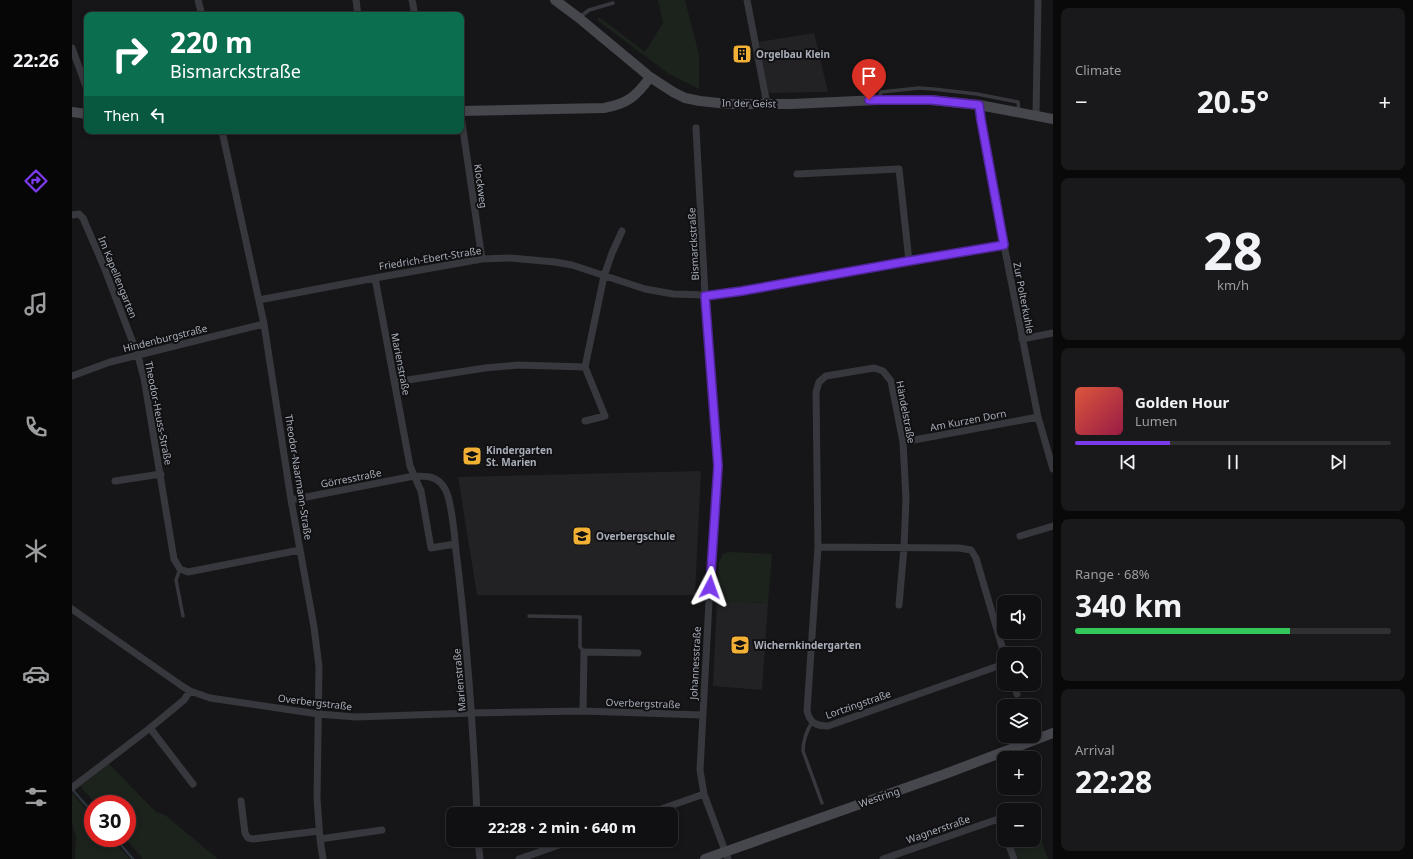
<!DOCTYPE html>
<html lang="en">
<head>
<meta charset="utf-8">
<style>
	:root { --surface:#101012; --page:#19191b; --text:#f1f3f6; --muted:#9c9d9f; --line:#303032; --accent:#7c3aed }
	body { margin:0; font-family:"Noto Sans",sans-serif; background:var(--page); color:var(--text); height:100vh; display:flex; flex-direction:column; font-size:15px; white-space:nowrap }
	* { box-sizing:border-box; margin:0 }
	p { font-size:13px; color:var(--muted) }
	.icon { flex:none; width:22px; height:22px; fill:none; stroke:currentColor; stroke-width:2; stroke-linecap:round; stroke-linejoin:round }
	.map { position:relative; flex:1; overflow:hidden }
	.sheet { display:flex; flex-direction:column; gap:8px; padding:8px; background:#09090a; width:360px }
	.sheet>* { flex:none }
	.guide { position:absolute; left:12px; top:12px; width:380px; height:122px; border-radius:8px; box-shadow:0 2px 6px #0003,0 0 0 1px var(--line); background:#0b6e4f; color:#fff; overflow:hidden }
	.tools { position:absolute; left:925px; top:595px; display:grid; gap:8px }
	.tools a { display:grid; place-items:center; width:44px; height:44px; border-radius:8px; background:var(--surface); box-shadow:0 2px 6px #0003,0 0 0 1px var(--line); font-size:20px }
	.speed { position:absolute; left:12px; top:795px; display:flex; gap:8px; font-size:20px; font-weight:700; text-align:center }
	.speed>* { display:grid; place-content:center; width:52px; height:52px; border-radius:50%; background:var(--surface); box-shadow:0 2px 6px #0003,0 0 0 1px var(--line); line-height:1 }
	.speed .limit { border:6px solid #d22; background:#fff; color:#111 }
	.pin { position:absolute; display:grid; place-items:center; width:34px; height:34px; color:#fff; margin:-41px -17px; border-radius:50% 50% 50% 0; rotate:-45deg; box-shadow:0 0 4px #0007 }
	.pin .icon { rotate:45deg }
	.me { position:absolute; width:44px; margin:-22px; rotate:4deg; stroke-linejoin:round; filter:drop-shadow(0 0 3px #0008) }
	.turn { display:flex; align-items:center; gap:14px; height:84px; padding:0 20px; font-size:18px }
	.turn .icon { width:52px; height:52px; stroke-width:2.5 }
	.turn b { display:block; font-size:28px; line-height:34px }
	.then { display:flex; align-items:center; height:38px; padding:0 20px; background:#0003; gap:8px; font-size:15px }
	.big { font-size:30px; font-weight:700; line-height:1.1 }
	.sheet .card { flex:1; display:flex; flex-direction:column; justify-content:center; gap:6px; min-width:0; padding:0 14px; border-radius:8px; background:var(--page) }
	.sheet .dial { align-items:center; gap:0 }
	.dial b { font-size:52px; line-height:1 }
	.song { display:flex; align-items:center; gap:12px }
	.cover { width:48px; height:48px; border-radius:6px; background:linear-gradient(135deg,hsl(10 70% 55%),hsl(340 70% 35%)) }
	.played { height:4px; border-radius:2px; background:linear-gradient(90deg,var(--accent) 30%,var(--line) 30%) }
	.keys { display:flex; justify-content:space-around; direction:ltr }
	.heat { display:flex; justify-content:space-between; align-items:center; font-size:22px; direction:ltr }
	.charge { height:6px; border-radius:3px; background:linear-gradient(90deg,#34c759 68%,var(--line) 0) }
	.trip { position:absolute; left:374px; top:807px; width:232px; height:40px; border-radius:8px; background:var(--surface); box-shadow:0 2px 6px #0003,0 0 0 1px var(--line); font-weight:700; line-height:40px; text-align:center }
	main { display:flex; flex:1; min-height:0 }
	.tabs { display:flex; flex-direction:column; width:72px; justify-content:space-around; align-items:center; background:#060607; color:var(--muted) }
	.tabs .icon { width:28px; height:28px }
	.tabs .active { color:var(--accent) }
	.tabs b { font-size:18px; color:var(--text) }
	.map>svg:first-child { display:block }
</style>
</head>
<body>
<main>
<nav class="tabs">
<b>22:26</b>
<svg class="icon active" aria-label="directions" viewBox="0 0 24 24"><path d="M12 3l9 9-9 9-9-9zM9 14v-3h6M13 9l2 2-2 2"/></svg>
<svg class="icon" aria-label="music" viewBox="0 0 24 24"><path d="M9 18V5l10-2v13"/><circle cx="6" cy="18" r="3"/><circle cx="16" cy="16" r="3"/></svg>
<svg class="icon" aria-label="phone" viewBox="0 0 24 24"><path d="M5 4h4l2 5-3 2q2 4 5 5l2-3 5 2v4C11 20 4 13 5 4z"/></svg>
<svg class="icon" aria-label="climate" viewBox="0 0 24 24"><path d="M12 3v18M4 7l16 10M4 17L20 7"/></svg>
<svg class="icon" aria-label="car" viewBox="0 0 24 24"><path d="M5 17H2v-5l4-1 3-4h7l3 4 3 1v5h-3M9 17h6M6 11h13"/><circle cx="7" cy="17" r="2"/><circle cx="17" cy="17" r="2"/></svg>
<svg class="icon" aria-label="filters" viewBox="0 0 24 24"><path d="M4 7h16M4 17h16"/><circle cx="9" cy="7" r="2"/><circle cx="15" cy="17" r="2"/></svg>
</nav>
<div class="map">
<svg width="981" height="859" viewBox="0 0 981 859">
	<rect width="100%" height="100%" fill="#161618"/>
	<!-- built -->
	<path fill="#222225" d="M 742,33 L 756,92 L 696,93 L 687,42 Z
		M 629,471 L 623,595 L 405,595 L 386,477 Z
		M 645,601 L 696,603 L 690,690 L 641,686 Z"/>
	<!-- green -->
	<path fill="#1c231d" d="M 586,0 L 613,0 L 627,55 L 627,89 L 597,74 L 525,20 L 527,17 L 573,52 L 591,23 Z
		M 658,552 L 700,554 L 696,603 L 645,601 L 647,562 L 651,554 Z
		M 37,764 L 84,812 L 93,815 L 146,859 L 71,859 L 53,838 L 55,838 L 55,804 L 24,804 L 8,786 Z
		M 0,793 L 21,817 L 21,838 L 39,838 L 58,859 L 3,859 L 4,837 L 0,823 Z
		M 962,820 L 976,859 L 946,859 L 939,840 L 962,840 Z"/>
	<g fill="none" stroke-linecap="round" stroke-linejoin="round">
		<!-- stream -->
		<path stroke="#2c353c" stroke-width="2.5" d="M 0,789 L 21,813
			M 43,838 L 61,859"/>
		<!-- lane -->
		<path stroke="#37383d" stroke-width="3.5" d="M 508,17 L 517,10 L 541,3
			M 807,99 L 809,92 L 847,88 L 861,89 L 905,94 L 946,102 L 947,112
			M 108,569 L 104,580 L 111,616
			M 457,616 L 508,617 L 508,647 L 512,652
			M 740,722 C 734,732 731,740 731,751 L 750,803"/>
		<!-- street -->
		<path stroke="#37383d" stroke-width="7" d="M 126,0 L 130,15
			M 284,0 L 286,15
			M 340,0 L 343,15
			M 675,0 L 695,104
			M 0,48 L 15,89
			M 907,105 L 932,245 L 966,417 L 981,469
			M 389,116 L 410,259
			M 964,116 L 966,0
			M 624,128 L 633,295 L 646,466 L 637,602 L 628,770 L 632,794 L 656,859
			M 150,131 L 192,324 L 219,500 L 242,627 L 247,667 L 245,799 L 248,839 L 251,859
			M 725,174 L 827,169 L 837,261
			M 0,215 L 7,214 L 11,218 L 32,267 L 66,356 L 72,378 L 102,559 L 108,569 L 116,572 L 228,550
			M 303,278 L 338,466 L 349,491 L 359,548 L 383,544
			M 187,300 L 303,278 L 410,259 L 438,258 L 483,262 L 500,265 L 573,289 L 601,294 L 633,295 L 670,291 L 837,261 L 932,245
			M 950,339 L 981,333
			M 0,376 L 38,362 L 192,324
			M 323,382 L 413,368 L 446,365 L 513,367
			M 513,421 L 533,416 L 513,367 L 532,276 L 540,253 L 550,231
			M 831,442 L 966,417
			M 43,481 L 89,474
			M 219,500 L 342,476 C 356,476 366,476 373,489 C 379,498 383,538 384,551 C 395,639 401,726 405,814
			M 948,536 L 981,526
			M 746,547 L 887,548 L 899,550 L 904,558 L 931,650 L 929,665
			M 827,605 L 832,548 L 834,499 L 831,442 L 819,381 L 811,371 L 802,368 L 754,376 L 747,382 L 744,392 L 746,547 L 735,711 C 738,723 744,726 756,726 L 929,665
			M 0,609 L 110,686 L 118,691 L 138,698 L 246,714 L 284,717 L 400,713 L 511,711 L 630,715
			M 942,684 L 945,694
			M 511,711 L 512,652 L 566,653
			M 78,728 L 121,784
			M 1,787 L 78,728 L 112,700 L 118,691
			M 169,801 L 173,833 L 176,838 L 181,839 L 247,831
			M 951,810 L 959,807
			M 575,814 L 632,794
			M 927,819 L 932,831
			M 248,839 L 310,830
			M 406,840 L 408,859
			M 935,840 L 942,859
			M 447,859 L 501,840
			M 811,859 L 932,817"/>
		<!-- secondary -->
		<path stroke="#45474d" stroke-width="10" d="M 483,0 L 507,18 L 578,77 L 601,92 L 613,98 L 628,101 L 656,104 L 720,104 L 806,100 L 859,100 L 907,105 L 981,119
			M 389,111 L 532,108 C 555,104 565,96 578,77
			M 0,112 L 15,114
			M 633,859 L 873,774 L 981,733"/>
	</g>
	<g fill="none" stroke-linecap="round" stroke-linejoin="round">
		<defs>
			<path id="route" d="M 638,587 L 646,466 L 633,296 L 670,291 L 837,261 L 932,245 L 909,120 L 907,105 L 859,100 L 797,100"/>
		</defs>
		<!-- route casing -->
		<use href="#route" stroke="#51269a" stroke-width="10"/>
		<!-- route -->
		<use href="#route" stroke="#7c3aed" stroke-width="7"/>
	</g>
	<!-- icons -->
	<defs>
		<symbol id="building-square" viewBox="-11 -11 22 22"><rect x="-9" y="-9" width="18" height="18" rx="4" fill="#f2b134" stroke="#111113"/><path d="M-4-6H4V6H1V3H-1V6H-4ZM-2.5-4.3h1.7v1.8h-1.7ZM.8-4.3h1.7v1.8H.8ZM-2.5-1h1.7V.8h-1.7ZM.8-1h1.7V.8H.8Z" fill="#111"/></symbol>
		<symbol id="school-square" viewBox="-11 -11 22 22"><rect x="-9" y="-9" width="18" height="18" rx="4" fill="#f2b134" stroke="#111113"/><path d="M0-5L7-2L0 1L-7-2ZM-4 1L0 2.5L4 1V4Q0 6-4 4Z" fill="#111"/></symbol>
	</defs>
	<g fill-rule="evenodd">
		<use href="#building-square" x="659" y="43" width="22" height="22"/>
		<use href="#school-square" x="389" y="445" width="22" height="22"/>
		<use href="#school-square" x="499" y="525" width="22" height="22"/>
		<use href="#school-square" x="657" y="634" width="22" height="22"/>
	</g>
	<g text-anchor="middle" stroke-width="4" stroke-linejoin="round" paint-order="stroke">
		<!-- poi labels -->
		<g font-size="10" font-weight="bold" fill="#a8adb8" stroke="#111113" text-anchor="start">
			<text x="684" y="58">Orgelbau Klein</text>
			<text x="414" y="454">Kindergarten<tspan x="414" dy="12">St. Marien</tspan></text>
			<text x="524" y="540">Overbergschule</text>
			<text x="682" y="649">Wichernkindergarten</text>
		</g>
		<!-- street labels -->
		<g font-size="10" fill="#a8adb8" stroke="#111113">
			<text transform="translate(677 103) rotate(1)" y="4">In der Geist</text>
			<text transform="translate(409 186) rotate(82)" y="4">Klockweg</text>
			<text transform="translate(621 244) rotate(-93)" y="4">Bismarckstraße</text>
			<text transform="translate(358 258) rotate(-9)" y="4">Friedrich-Ebert-Straße</text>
			<text transform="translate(46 277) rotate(68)" y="4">Im Kapellengarten</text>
			<text transform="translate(952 298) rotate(79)" y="4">Zur Polterkuhle</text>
			<text transform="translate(93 338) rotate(-14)" y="4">Hindenburgstraße</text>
			<text transform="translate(329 364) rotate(79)" y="4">Marienstraße</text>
			<text transform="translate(834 412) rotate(79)" y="4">Händelstraße</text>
			<text transform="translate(87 413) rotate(79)" y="4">Theodor-Heuss-Straße</text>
			<text transform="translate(896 420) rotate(-11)" y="4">Am Kurzen Dorn</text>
			<text transform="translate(227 477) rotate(81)" y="4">Theodor-Naarmann-Straße</text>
			<text transform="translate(279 478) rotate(-11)" y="4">Görresstraße</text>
			<text transform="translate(623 663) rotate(-87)" y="4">Johannesstraße</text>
			<text transform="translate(387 680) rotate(-95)" y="4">Marienstraße</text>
			<text transform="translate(243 702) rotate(7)" y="4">Overbergstraße</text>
			<text transform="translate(571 703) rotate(2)" y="4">Overbergstraße</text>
			<text transform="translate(786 704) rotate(-19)" y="4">Lortzingstraße</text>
			<text transform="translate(807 797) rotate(-19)" y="4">Westring</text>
			<text transform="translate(866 829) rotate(-19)" y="4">Wagnerstraße</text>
		</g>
	</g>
</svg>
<div class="tools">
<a><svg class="icon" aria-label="sound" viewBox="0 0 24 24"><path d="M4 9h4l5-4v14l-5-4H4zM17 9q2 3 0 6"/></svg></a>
<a><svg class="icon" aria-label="search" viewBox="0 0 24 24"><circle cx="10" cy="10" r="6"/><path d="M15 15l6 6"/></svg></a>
<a><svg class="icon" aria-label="layers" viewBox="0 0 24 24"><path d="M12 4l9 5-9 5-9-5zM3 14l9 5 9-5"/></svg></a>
<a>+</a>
<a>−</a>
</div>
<div class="speed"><div class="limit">30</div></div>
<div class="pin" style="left:797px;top:100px;background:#d93025"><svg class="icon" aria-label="arrive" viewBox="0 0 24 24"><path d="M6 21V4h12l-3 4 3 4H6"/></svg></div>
<svg class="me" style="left:638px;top:587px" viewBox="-20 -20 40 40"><path d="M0-17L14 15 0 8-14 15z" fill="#7c3aed" stroke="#fff" stroke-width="4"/></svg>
<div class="trip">22:28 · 2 min · 640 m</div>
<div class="guide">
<div class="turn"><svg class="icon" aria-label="right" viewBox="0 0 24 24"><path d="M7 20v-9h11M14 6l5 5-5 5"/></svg><div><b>220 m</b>Bismarckstraße</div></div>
<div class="then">Then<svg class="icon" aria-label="left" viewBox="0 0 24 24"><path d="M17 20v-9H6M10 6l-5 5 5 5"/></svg></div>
</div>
</div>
<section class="sheet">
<div class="card"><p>Climate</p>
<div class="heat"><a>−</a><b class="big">20.5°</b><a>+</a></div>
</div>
<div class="card dial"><b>28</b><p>km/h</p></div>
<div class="card">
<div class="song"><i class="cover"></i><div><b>Golden Hour</b><p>Lumen</p></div></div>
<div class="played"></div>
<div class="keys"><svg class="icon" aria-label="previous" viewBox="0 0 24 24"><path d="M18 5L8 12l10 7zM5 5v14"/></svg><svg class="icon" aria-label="pause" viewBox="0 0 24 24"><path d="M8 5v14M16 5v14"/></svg><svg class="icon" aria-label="next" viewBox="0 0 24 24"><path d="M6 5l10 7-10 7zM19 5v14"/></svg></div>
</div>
<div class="card"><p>Range · 68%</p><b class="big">340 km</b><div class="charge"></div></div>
<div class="card"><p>Arrival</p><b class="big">22:28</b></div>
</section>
</main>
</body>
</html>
